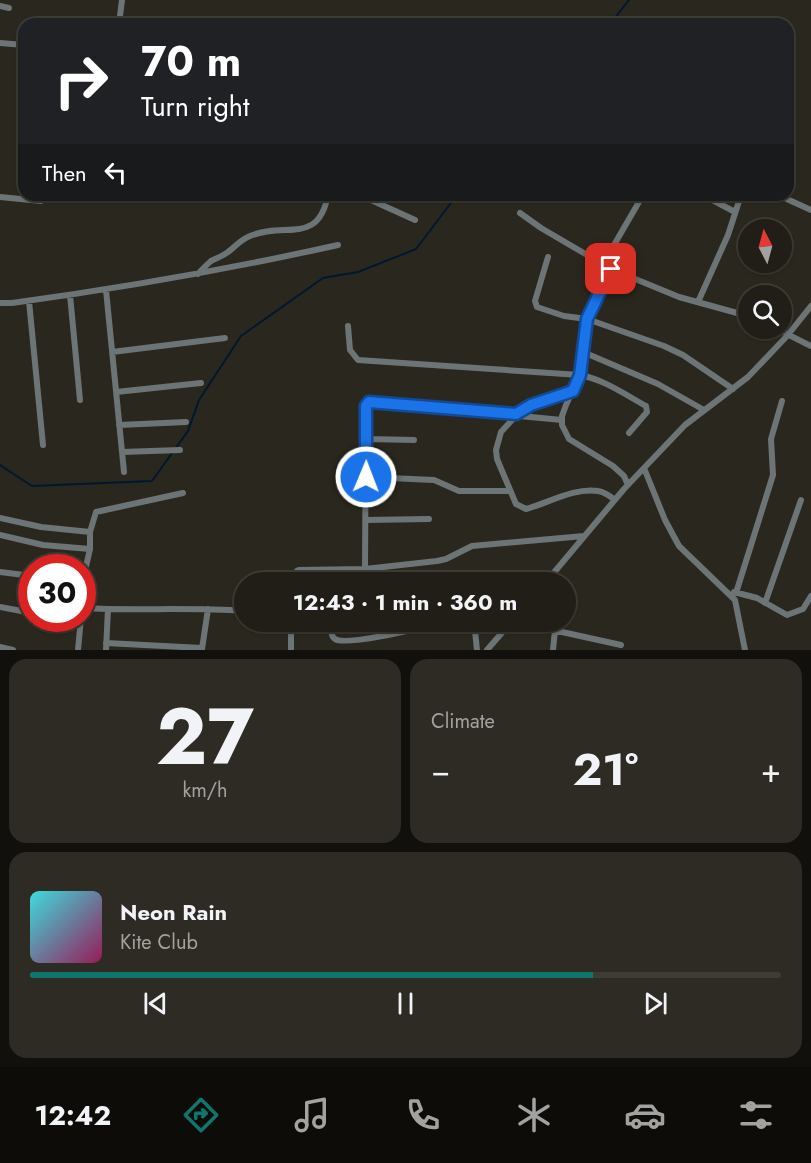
<!DOCTYPE html>
<html lang="en">
<head>
<meta charset="utf-8">
<style>
	:root { --surface:#201e16; --page:#2d2b23; --text:#f1f3f6; --muted:#a2a2a1; --line:#3d3c35; --accent:#0f766e }
	body { margin:0; font-family:Jost,sans-serif; background:var(--page); color:var(--text); height:100vh; display:flex; flex-direction:column; font-size:22px; white-space:nowrap }
	* { box-sizing:border-box; margin:0 }
	p { font-size:20px; color:var(--muted) }
	.icon { flex:none; width:33px; height:33px; fill:none; stroke:currentColor; stroke-width:2; stroke-linecap:round; stroke-linejoin:round }
	.map { position:relative; height:650px; overflow:hidden }
	.details { display:flex; flex-direction:column; gap:9px; padding:9px; background:#12100c; flex:1 }
	.details>* { flex:none }
	.hud { position:absolute; left:18px; top:18px; width:776px; height:183px; border-radius:18px; box-shadow:0 2px 4px #0004,0 0 0 2px var(--line); background:#202124; color:#fff; overflow:hidden }
	.needle { width:39px; rotate:354deg }
	.tools { position:absolute; left:738px; top:219px; display:grid; gap:12px }
	.tools a { display:grid; place-items:center; width:54px; height:54px; border-radius:50%; background:var(--surface); box-shadow:0 2px 4px #0004,0 0 0 2px var(--line); font-size:30px }
	.speed { position:absolute; left:18px; top:554px; display:flex; gap:12px; font-size:30px; font-weight:700; text-align:center }
	.speed>* { display:grid; place-content:center; width:78px; height:78px; border-radius:50%; background:var(--surface); box-shadow:0 2px 4px #0004,0 0 0 2px var(--line); line-height:1 }
	.speed .limit { border:9px solid #d22; background:#fff; color:#111 }
	.pin { position:absolute; display:grid; place-items:center; width:51px; height:51px; color:#fff; margin:-26px; border-radius:12px; box-shadow:0 3px 9px #0006 }
	.me { position:absolute; width:66px; margin:-33px; rotate:1deg; stroke-linejoin:round; filter:drop-shadow(0 0 4px #0008) }
	.turn { display:flex; align-items:center; gap:21px; height:126px; padding:0 24px; font-size:27px }
	.turn .icon { width:78px; height:78px; stroke-width:2.5 }
	.turn b { display:block; font-size:42px; line-height:51px }
	.then { display:flex; align-items:center; height:57px; padding:0 24px; background:#0003; gap:12px; font-size:22px }
	.big { font-size:45px; font-weight:700; line-height:1.1 }
	.details .tile { flex:1; display:flex; flex-direction:column; justify-content:center; gap:9px; min-width:0; padding:0 21px; border-radius:18px; background:var(--page) }
	.details .dial { align-items:center; gap:0 }
	.dial b { font-size:78px; line-height:1 }
	.song { display:flex; align-items:center; gap:18px }
	.cover { width:72px; height:72px; border-radius:9px; background:linear-gradient(135deg,hsl(180 70% 55%),hsl(330 70% 35%)) }
	.played { height:6px; border-radius:3px; background:linear-gradient(90deg,var(--accent) 75%,var(--line) 75%) }
	.keys { display:flex; justify-content:space-around; direction:ltr }
	.heat { display:flex; justify-content:space-between; align-items:center; font-size:33px; direction:ltr }
	.details .tiles { flex:1; display:grid; gap:9px; grid-template-columns:1fr 1fr }
	.tile:last-child { grid-column:span 2 }
	.trip { position:absolute; left:234px; top:572px; width:342px; height:60px; border-radius:30px; background:var(--surface); box-shadow:0 2px 4px #0004,0 0 0 2px var(--line); font-weight:700; line-height:60px; text-align:center }
	.menu { display:flex; height:96px; justify-content:space-around; align-items:center; background:#0d0c09; color:var(--muted) }
	.menu .icon { width:42px; height:42px }
	.menu .active { color:var(--accent) }
	.menu b { font-size:27px; color:var(--text) }
	.map>svg:first-child { display:block }
</style>
</head>
<body>
<div class="map">
<svg width="811" height="650" viewBox="0 0 811 650">
	<rect width="100%" height="100%" fill="#2a281e"/>
	<g fill="none" stroke-linecap="round" stroke-linejoin="round">
		<!-- stream -->
		<path stroke="#00182e" stroke-width="2" d="M 610,24 L 629,0
			M 0,465 L 32,486 L 152,481 L 188,431 L 199,400 L 241,336 L 323,278 L 358,272 L 416,249 L 457,195"/>
		<!-- street -->
		<path stroke="#6d7476" stroke-width="6" d="M 0,6 L 9,8
			M 119,20 L 141,24
			M 119,24 L 122,0
			M 0,43 L 24,45
			M 360,195 L 415,220
			M 703,195 L 735,212
			M 778,195 L 811,210
			M 0,197 L 41,201
			M 582,199 L 584,195
			M 520,213 L 541,228 L 611,269 L 679,297 L 748,316
			M 548,257 L 535,301 L 537,307 L 564,316 L 587,319 L 664,346 L 683,355 L 733,389
			M 603,264 L 643,195
			M 611,269 L 587,319 L 580,375 L 566,405 L 562,416 L 562,425 L 569,439 L 613,466 L 624,476 L 628,485
			M 198,274 C 202,270 206,265 211,261 C 217,258 223,256 228,252 C 236,246 240,240 250,236 C 286,221 318,246 328,195
			M 106,290 L 124,472
			M 70,295 L 80,400
			M 29,301 L 43,445
			M 698,302 L 728,235 L 741,195
			M 0,303 L 12,303 C 122,288 230,269 338,245
			M 348,326 L 350,350 L 358,360 L 580,375 C 605,380 624,394 646,406 L 647,412 L 629,433
			M 775,328 L 811,346
			M 112,352 L 225,338
			M 583,352 L 658,384 L 704,410
			M 573,391 L 523,408 L 501,432 L 496,450 L 497,459 L 516,504 L 526,509 C 548,503 575,487 598,491 C 605,492 610,496 615,500
			M 116,392 L 201,383
			M 119,425 L 186,422
			M 367,439 L 414,440
			M 122,452 L 180,450
			M 644,468 L 665,520 L 679,546 L 735,600 L 745,650
			M 366,477 L 434,480 L 459,491 L 509,491
			M 0,518 L 41,527 L 90,532 L 96,512 L 183,493
			M 366,520 L 429,519
			M 0,535 L 43,545 L 90,549 L 90,532
			M 365,569 L 366,406 L 372,402 L 562,420
			M 329,570 L 329,582
			M 0,572 L 32,576
			M 295,582 L 297,571 L 299,570 L 365,569 L 437,561 L 446,559 L 472,546 L 584,536
			M 546,582 L 624,489 L 685,425 L 748,377 L 787,336 L 811,306
			M 82,584 L 90,549
			M 734,592 L 757,598 L 787,615 L 803,609 L 811,596
			M 736,593 L 773,475 L 771,439 L 782,401
			M 82,598 L 84,584
			M 765,603 L 801,500
			M 0,607 L 32,613
			M 82,608 C 137,611 191,607 244,611
			M 58,618 L 80,622
			M 331,621 C 331,626 330,636 335,639 C 346,647 433,625 451,621
			M 474,621 L 477,650
			M 512,621 L 621,645
			M 106,643 L 202,648
			M 0,647 L 13,650
			M 202,649 L 208,609
			M 78,650 L 81,618
			M 106,650 L 108,609
			M 291,650 L 291,621
			M 487,650 L 512,621
			M 553,650 L 555,630"/>
	</g>
	<g fill="none" stroke-linecap="round" stroke-linejoin="round">
		<defs>
			<path id="route" d="M 366,477 L 366,406 L 369,402 L 516,414 L 531,405 L 573,391 L 580,375 L 587,319 L 611,269"/>
		</defs>
		<!-- route casing -->
		<use href="#route" stroke="#114b97" stroke-width="15"/>
		<!-- route -->
		<use href="#route" stroke="#1a73e8" stroke-width="10"/>
	</g>
</svg>
<div class="tools">
<a><svg class="needle" viewBox="-14 -14 28 28"><path d="M0-13l5 13h-10z" fill="#e53935"/><path d="M0 13l5-13h-10z" fill="#a2a2a1"/></svg></a>
<a><svg class="icon" aria-label="search" viewBox="0 0 24 24"><circle cx="10" cy="10" r="6"/><path d="M15 15l6 6"/></svg></a>
</div>
<div class="speed"><div class="limit">30</div></div>
<div class="pin" style="left:611px;top:269px;background:#d93025"><svg class="icon" aria-label="arrive" viewBox="0 0 24 24"><path d="M6 21V4h12l-3 4 3 4H6"/></svg></div>
<svg class="me" style="left:366px;top:477px" viewBox="-20 -20 40 40"><circle r="17" fill="#1a73e8" stroke="#fff" stroke-width="3"/><path d="M0-11L8 9 0 5-8 9z" fill="#fff"/></svg>
<div class="trip">12:43 · 1 min · 360 m</div>
<div class="hud">
<div class="turn"><svg class="icon" aria-label="right" viewBox="0 0 24 24"><path d="M7 20v-9h11M14 6l5 5-5 5"/></svg><div><b>70 m</b>Turn right</div></div>
<div class="then">Then<svg class="icon" aria-label="left" viewBox="0 0 24 24"><path d="M17 20v-9H6M10 6l-5 5 5 5"/></svg></div>
</div>
</div>
<section class="details">
<div class="tiles">
<div class="tile dial"><b>27</b><p>km/h</p></div>
<div class="tile"><p>Climate</p>
<div class="heat"><a>−</a><b class="big">21°</b><a>+</a></div>
</div>
<div class="tile">
<div class="song"><i class="cover"></i><div><b>Neon Rain</b><p>Kite Club</p></div></div>
<div class="played"></div>
<div class="keys"><svg class="icon" aria-label="previous" viewBox="0 0 24 24"><path d="M18 5L8 12l10 7zM5 5v14"/></svg><svg class="icon" aria-label="pause" viewBox="0 0 24 24"><path d="M8 5v14M16 5v14"/></svg><svg class="icon" aria-label="next" viewBox="0 0 24 24"><path d="M6 5l10 7-10 7zM19 5v14"/></svg></div>
</div>
</div>
</section>
<nav class="menu">
<b>12:42</b>
<svg class="icon active" aria-label="directions" viewBox="0 0 24 24"><path d="M12 3l9 9-9 9-9-9zM9 14v-3h6M13 9l2 2-2 2"/></svg>
<svg class="icon" aria-label="music" viewBox="0 0 24 24"><path d="M9 18V5l10-2v13"/><circle cx="6" cy="18" r="3"/><circle cx="16" cy="16" r="3"/></svg>
<svg class="icon" aria-label="phone" viewBox="0 0 24 24"><path d="M5 4h4l2 5-3 2q2 4 5 5l2-3 5 2v4C11 20 4 13 5 4z"/></svg>
<svg class="icon" aria-label="climate" viewBox="0 0 24 24"><path d="M12 3v18M4 7l16 10M4 17L20 7"/></svg>
<svg class="icon" aria-label="car" viewBox="0 0 24 24"><path d="M5 17H2v-5l4-1 3-4h7l3 4 3 1v5h-3M9 17h6M6 11h13"/><circle cx="7" cy="17" r="2"/><circle cx="17" cy="17" r="2"/></svg>
<svg class="icon" aria-label="filters" viewBox="0 0 24 24"><path d="M4 7h16M4 17h16"/><circle cx="9" cy="7" r="2"/><circle cx="15" cy="17" r="2"/></svg>
</nav>
</body>
</html>
